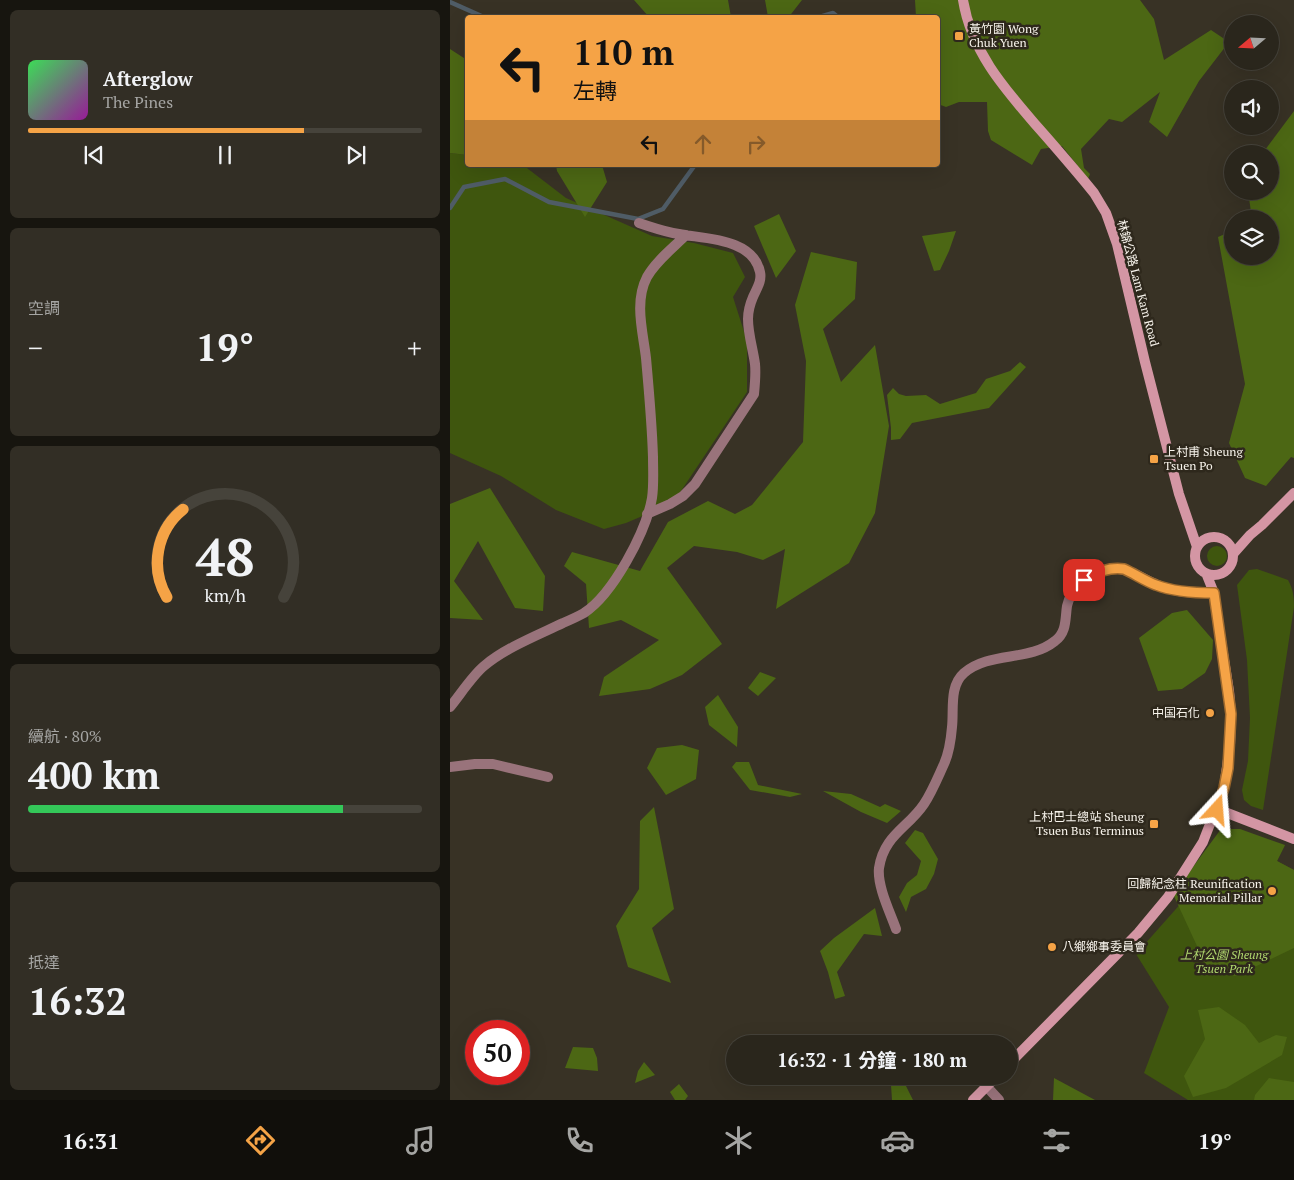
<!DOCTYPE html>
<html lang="zh-TW">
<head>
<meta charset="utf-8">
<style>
	:root { --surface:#2a261c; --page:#322e25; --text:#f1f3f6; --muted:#a5a5a3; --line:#46433b; --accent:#f5a346 }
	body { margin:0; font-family:"PT Serif","Noto Sans TC",serif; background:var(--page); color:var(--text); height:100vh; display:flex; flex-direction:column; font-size:19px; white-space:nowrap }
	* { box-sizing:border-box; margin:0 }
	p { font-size:16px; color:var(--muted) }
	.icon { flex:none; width:28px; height:28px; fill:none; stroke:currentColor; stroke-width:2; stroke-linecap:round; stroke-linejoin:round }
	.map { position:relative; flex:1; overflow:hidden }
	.side { display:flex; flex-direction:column; gap:10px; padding:10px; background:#17150f; width:450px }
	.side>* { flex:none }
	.guide { position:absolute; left:15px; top:15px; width:475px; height:152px; border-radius:5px; box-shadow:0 5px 20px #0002,0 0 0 1px var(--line); background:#f5a346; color:#111; overflow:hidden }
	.needle { width:32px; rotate:251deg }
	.fabs { position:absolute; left:774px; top:15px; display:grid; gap:10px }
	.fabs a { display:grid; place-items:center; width:55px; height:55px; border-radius:50%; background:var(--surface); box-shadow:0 5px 20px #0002,0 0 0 1px var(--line); font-size:25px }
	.speed { position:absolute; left:15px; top:1020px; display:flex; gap:10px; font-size:25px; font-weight:700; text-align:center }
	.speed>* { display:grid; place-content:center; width:65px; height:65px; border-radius:50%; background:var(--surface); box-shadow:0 5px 20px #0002,0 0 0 1px var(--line); line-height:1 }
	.speed .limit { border:8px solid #d22; background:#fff; color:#111 }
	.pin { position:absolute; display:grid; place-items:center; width:42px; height:42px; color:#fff; margin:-21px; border-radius:10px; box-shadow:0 2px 8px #0006 }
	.me { position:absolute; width:55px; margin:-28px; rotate:19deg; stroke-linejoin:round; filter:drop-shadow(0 0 4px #0008) }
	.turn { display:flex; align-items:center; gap:18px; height:105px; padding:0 25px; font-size:22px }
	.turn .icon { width:65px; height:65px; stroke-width:2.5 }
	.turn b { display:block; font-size:35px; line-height:42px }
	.lanes { display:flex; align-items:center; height:48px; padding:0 25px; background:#0003; justify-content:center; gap:25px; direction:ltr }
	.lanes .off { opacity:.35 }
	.big { font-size:38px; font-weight:700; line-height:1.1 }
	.side .widget { flex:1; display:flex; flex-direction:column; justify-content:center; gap:8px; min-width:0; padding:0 18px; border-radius:8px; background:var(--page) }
	.side .dial { align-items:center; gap:0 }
	.dial svg { height:130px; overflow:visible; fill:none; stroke:var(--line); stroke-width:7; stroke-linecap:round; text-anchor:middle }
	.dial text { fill:var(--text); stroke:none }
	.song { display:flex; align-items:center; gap:15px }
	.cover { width:60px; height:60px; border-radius:8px; background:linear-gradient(135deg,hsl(130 70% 55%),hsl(300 70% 35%)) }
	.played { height:5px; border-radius:2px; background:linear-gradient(90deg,var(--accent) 70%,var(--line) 70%) }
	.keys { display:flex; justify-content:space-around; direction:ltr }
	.heat { display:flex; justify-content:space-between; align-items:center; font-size:28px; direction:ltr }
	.charge { height:8px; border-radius:4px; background:linear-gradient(90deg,#34c759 80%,var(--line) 0) }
	.trip { position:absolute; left:276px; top:1035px; width:292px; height:50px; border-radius:25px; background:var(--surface); box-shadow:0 5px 20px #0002,0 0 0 1px var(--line); font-weight:700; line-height:50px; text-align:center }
	.tab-bar { display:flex; height:80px; justify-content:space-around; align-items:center; background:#110f0b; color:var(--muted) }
	.tab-bar .icon { width:35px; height:35px }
	.tab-bar .active { color:var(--accent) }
	.tab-bar b { font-size:22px; color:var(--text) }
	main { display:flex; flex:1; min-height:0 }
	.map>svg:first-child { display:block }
</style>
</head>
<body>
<main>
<section class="side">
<div class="widget">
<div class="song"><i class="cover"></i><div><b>Afterglow</b><p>The Pines</p></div></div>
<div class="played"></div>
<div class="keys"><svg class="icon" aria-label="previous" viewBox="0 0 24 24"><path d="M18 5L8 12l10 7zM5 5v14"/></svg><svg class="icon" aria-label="pause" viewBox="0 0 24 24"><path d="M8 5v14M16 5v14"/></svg><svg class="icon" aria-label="next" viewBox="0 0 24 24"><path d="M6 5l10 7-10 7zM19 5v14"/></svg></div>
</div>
<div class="widget"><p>空調</p>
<div class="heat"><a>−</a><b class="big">19°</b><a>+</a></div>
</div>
<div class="widget dial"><svg viewBox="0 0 100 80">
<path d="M14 69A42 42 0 1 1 86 69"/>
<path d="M14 69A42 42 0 0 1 24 15" stroke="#f5a346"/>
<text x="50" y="56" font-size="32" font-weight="700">48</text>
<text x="50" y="72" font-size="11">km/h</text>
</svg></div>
<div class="widget"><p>續航 · 80%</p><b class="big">400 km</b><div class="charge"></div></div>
<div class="widget"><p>抵達</p><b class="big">16:32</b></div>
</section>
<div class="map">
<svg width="844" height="1100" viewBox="0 0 844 1100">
	<rect width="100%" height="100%" fill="#383225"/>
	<!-- green -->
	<path fill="#3f560e" d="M 0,153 L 17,155 L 18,165 L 73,165 L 116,198 L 202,236 L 244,243 L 283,253 L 295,277 L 283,297 L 297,341 L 297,392 L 223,503 L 176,523 L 154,529 L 106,510 L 51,476 L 0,453 Z
		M757 556a10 10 0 1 1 20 0a10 10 0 1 1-20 0Z
		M 807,569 L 838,580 C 843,589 844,596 844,607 L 813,810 L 801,806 L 794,800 L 792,790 L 798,761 L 800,718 L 797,660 L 787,585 L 799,570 Z
		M 835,845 L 827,861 L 844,870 L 844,1100 L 738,1100 L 694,1073 L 719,1007 L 686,954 L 733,901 Z"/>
	<!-- forest -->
	<path fill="#4c6714" d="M 184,0 L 278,0 L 281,17 L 199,17 Z
		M 315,0 L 352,0 L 338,18 L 318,17 Z
		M 465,0 L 690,0 L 704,19 L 714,60 L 761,30 L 779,42 L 749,81 L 717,137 L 699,122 L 710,92 L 672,122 L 659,119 L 631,149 L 634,168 L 640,174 L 638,179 L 612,146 L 591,149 L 582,165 L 541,140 L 538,131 L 537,102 L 509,102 L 496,107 L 488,104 L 488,82 L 490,70 L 488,66 L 488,18 L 466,17 Z
		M 0,49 L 17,60 L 17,155 L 0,153 Z
		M 844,111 L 844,458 L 841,457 L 816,486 L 795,478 L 779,443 L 795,384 L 768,237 L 782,231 L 782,256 L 820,256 L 820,219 L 802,219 L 798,191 L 820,191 L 820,154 L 812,154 Z
		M 106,165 L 152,165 L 157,182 L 135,217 L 107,171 Z
		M 329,214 L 346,251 L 326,278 L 304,226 Z
		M 506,231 L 499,251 L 490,270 L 484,271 L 472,236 Z
		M 361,252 L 407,262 L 405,299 L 373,329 L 391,382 L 425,345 L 439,426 L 425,513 L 399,563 L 326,609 L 335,549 L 313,560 L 287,552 L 244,546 L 217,568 L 272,644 L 232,675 L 200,689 L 149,696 L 154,677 L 209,640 L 171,620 L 139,628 L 136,584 L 114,566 L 122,552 L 190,571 L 218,522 L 258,501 L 285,514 L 302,505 L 353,442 L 356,361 L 345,305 Z
		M 570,362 L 576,367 L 539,408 L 462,423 L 450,439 L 441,440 L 441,428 L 437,395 L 443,388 L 449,394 L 456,396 L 476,395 L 490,404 L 526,393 L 536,379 L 560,371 Z
		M 40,488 L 95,576 L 93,611 L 65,608 L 28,541 L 4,581 L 33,620 L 0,618 L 0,504 Z
		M 737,610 L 763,640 L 762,659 L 755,673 L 732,689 L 708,691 L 689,638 L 722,613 Z
		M 310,672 L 326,678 L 308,696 L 298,688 Z
		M 268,695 L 288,727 L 287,747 L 259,725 L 255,707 Z
		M 232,745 L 249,750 L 246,779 L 216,795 L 197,768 L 207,748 Z
		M 286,762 L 299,762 L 308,785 L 352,794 L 340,797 L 300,790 L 282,767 Z
		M 373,791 L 401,794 L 430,807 L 435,804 L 451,811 L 437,823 L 411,812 Z
		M 204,807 L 224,909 L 202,928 L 221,983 L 178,967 L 166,926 L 189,889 L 190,821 Z
		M 771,829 L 790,829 L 835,845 L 827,861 L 844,870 L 844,948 L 786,976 L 759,972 L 723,894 Z
		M 465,830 L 473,833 L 488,859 L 484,874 L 476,889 L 461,897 L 456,912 L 449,897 L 457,883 L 467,875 L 471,861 L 455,843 Z
		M 425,908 L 432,936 L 414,934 L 387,972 L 395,996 L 385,999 L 378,972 L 370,951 L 384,938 Z
		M 769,1007 L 795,1025 L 809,1043 L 826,1035 L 837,1037 L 832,1055 L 776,1088 L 743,1097 L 734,1076 L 755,1039 L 748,1010 Z
		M 123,1047 L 143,1048 L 147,1058 L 148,1071 L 115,1068 Z
		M 194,1062 L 205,1075 L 185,1083 L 188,1071 Z
		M 430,1076 L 444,1076 L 456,1086 L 463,1100 L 442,1100 L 441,1085 Z
		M 604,1078 L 645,1100 L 603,1100 Z
		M 819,1078 L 844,1082 L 844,1100 L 804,1100 L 805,1095 Z
		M 229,1084 L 238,1096 L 235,1100 L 225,1100 L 220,1092 Z"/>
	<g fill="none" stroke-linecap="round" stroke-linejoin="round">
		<!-- stream -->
		<path stroke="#4f5c66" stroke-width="4.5" d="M 0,2 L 36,18
			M 366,18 L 383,13 L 389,18
			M 0,208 L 14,187 L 55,179 L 99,202 L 188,219 L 213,209 L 245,165"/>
		<!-- minor -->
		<path stroke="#99737b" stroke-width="10" d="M 189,223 C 202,227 215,232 229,234 C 255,239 303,238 310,272 C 312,281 307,288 303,297 C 300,304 298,311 298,319 C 298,334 303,349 305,364 C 306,374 305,384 304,394 L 245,484 L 233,496 L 220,504 L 197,514
			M 0,707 C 10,695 22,676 34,666 C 55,648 88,635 113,623 C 120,620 127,617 134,613 C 163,594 196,532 202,498 C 204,485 203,470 203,457 C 202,424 199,391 196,358 C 193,332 184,302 197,277 C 206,261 223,248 236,235
			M 0,767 L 25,764 L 43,764 L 98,777
			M 446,929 C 440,912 427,886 429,868 C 434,835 458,828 474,804 C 482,792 488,777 494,764 C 499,753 501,739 502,727 C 504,710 499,686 514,673 C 540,651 579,662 605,641 C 617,632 615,619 617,606 C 621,588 636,577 653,571 C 677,562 693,582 716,588 C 731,593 748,593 764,593
			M 537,1087 L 549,1100"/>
		<!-- secondary -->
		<path stroke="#d496a4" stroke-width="10" d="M 513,0 C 521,50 553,87 585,124 C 602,143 619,163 635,182 L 644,193 L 656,213 L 667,244 L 695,362 L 729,494 L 747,547
			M745 556a19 19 0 1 1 38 0a19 19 0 1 1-38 0Z
			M 784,553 L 800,535 L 812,525 L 844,493
			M 767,809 L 844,839
			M 560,1063 L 688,933 L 718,897 L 753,842 L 774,788 L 780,745 L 781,714 L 779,691 L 766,609 L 764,593 L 756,573
			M 523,1100 L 547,1076"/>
	</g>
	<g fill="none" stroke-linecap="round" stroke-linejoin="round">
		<defs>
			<path id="route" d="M 634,580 C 647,572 659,567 674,569 C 685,574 695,581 706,585 C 724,592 745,593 764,593 L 781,714 L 778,768 L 774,788 L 767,810"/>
		</defs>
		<!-- route casing -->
		<use href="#route" stroke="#9f6a2e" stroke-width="12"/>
		<!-- route -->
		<use href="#route" stroke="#f5a346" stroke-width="9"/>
	</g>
	<!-- markers -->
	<g fill="#f5a346" stroke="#2e281c" stroke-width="2">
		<rect x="504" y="31" width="10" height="10" rx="2.5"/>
		<rect x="699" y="454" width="10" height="10" rx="2.5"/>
		<circle cx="760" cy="713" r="5"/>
		<rect x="699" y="819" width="10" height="10" rx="2.5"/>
		<circle cx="822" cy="891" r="5"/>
		<circle cx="602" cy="947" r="5"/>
	</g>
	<g text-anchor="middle" stroke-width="5" stroke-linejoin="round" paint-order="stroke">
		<!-- poi labels -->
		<g font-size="12" fill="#f8f4ec" stroke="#2e281c" text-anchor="start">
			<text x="519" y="33">黃竹園 Wong<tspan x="519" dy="14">Chuk Yuen</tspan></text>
			<text x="714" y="456">上村甫 Sheung<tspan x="714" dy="14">Tsuen Po</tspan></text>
			<text x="750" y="717" text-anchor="end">中国石化</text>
			<text x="694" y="821" text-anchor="end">上村巴士總站 Sheung<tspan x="694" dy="14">Tsuen Bus Terminus</tspan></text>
			<text x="812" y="888" text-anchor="end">回歸紀念柱 Reunification<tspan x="812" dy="14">Memorial Pillar</tspan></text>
			<text x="612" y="951">八鄉鄉事委員會</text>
		</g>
		<!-- street labels -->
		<g font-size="12" fill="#f8f4ec" stroke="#2e281c">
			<text transform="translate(688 283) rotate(75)" y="4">林錦公路 Lam Kam Road</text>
		</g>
		<!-- park labels -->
		<g font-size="12" font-style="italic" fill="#b1d96f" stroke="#2e281c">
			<text x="774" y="959">上村公園 Sheung<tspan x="774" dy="14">Tsuen Park</tspan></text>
		</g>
	</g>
</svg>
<div class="fabs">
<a><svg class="needle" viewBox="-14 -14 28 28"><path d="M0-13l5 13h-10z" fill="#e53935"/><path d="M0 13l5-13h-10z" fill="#a5a5a3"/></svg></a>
<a><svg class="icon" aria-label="sound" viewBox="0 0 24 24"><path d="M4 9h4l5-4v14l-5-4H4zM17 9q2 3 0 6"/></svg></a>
<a><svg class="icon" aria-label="search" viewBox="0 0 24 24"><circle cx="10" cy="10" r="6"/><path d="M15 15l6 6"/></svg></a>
<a><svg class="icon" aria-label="layers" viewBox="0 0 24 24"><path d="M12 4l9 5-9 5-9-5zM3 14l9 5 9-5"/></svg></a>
</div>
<div class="speed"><div class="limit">50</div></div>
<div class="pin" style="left:634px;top:580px;background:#d93025"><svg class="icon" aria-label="arrive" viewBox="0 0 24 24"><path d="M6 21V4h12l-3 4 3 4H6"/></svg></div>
<svg class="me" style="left:767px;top:810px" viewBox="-20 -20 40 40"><path d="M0-17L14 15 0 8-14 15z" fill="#f5a346" stroke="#fff" stroke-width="4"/></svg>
<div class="trip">16:32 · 1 分鐘 · 180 m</div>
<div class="guide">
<div class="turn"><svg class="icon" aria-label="left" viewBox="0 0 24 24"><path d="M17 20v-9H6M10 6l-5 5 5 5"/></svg><div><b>110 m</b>左轉</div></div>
<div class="lanes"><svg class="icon" aria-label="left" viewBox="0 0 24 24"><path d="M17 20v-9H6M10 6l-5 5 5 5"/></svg><svg class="icon off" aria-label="ahead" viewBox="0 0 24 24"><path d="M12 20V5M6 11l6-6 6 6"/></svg><svg class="icon off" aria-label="right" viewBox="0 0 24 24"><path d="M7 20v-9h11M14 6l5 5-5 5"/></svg></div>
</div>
</div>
</main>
<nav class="tab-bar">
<b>16:31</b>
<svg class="icon active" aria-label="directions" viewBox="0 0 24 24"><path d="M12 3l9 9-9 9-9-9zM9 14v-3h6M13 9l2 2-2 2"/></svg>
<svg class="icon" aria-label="music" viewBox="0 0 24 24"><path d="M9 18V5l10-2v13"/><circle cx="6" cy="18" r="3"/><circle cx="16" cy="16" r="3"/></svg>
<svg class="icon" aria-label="phone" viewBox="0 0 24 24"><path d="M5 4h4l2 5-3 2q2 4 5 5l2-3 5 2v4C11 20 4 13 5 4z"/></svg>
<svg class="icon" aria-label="climate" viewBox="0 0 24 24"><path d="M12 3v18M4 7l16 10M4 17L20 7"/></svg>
<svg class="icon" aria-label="car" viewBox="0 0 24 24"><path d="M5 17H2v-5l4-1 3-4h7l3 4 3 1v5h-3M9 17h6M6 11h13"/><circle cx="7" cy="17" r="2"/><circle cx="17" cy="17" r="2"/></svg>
<svg class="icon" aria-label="filters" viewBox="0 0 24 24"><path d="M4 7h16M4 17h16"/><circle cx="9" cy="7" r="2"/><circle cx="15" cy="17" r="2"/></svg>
<b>19°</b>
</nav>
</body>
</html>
